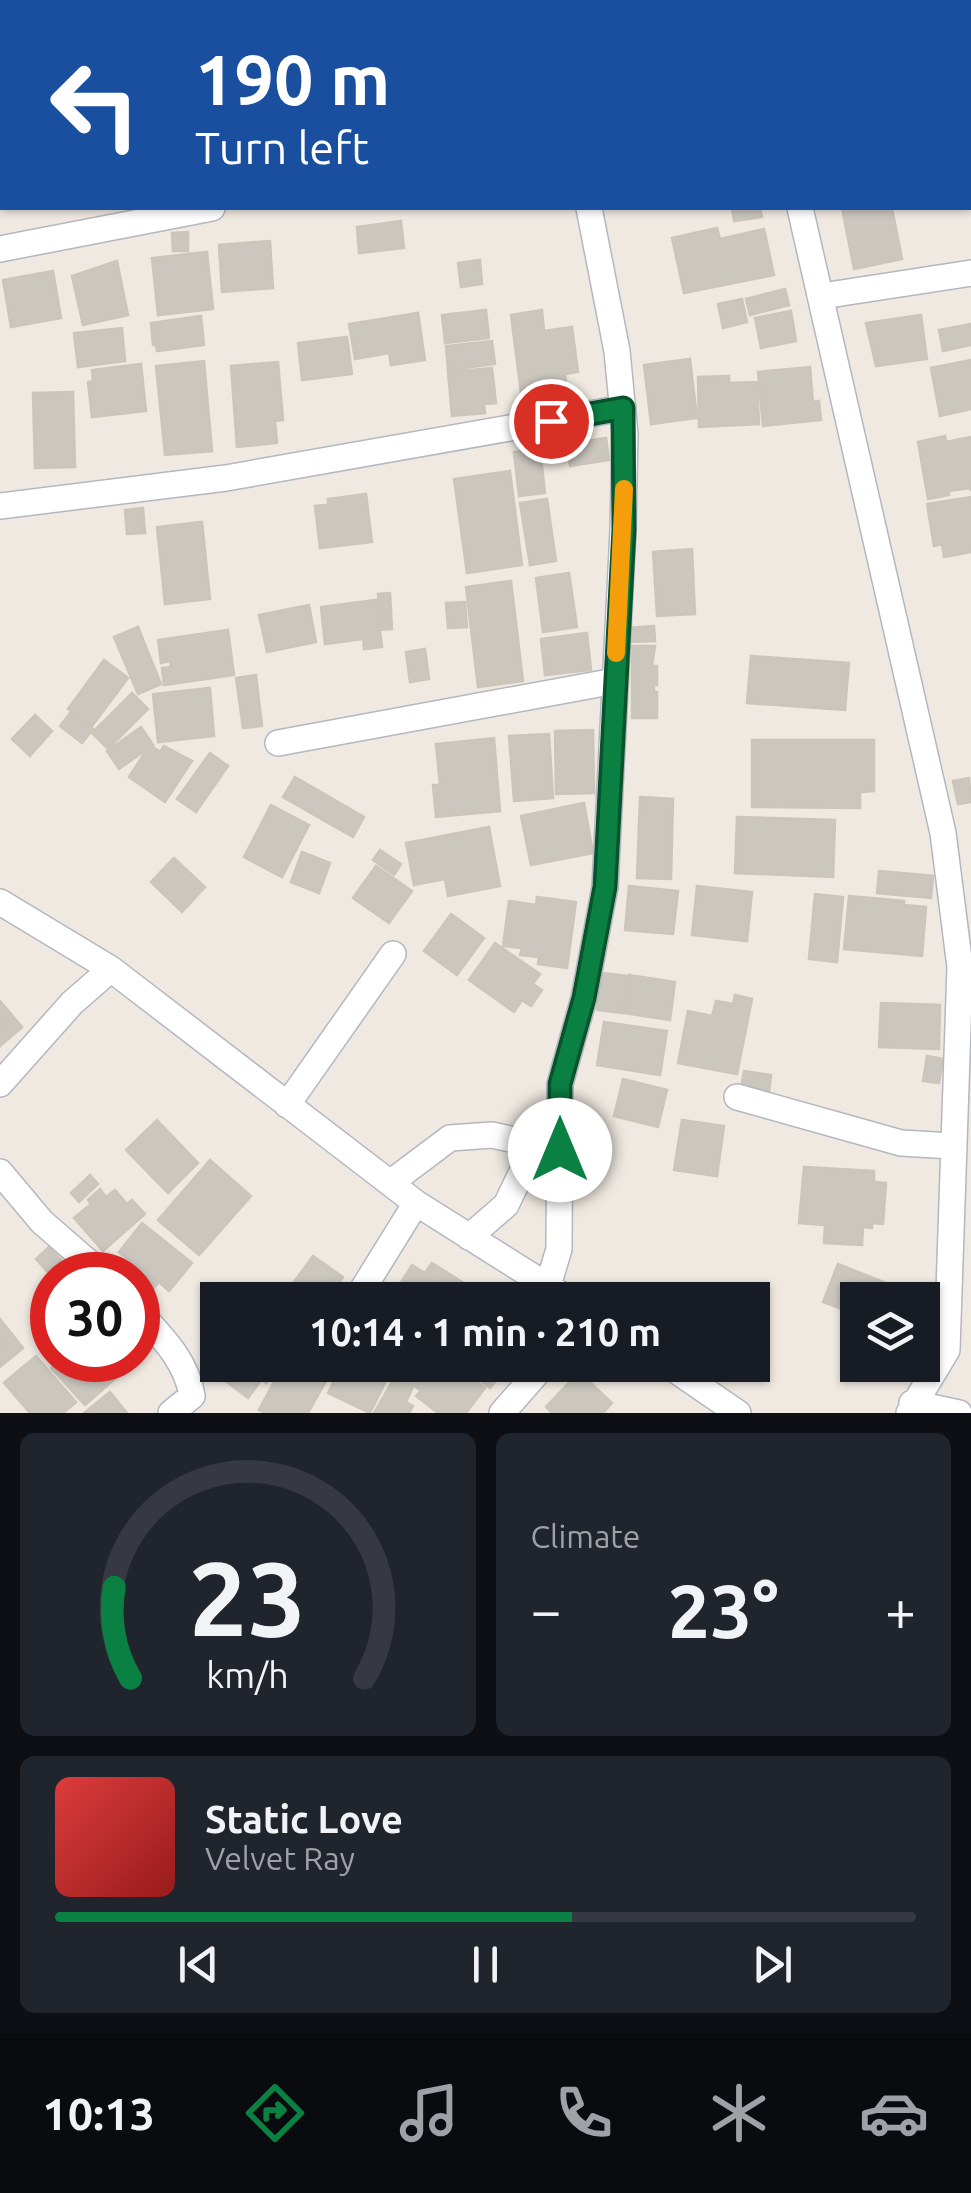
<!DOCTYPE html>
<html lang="en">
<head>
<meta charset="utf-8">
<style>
	:root { --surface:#171b24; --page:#20242c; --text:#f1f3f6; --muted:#9ea1a6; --line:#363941; --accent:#0b8043 }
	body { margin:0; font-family:Ubuntu,sans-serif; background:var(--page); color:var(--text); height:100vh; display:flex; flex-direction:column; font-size:38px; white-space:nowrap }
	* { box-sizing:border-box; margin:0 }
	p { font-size:32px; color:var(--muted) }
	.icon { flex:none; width:55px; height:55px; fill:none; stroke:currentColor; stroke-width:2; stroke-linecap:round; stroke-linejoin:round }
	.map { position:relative; height:1413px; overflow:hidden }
	.drawer { display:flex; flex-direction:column; gap:20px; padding:20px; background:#0d0f14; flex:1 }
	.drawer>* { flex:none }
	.top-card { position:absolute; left:0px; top:0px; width:972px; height:210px; box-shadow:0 2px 8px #0004; background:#1a4fa0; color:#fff; overflow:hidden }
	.fabs { position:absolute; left:840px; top:1282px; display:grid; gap:20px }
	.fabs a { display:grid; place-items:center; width:100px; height:100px; border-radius:0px; background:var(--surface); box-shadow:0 2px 8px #0004; font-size:50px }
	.speed { position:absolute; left:30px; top:1252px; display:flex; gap:20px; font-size:50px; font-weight:700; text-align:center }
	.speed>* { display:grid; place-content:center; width:130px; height:130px; border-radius:50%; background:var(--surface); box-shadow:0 2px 8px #0004; line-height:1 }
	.speed .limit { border:15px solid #d22; background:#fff; color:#111 }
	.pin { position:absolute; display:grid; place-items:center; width:85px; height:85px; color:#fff; margin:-42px; border:5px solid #fff; border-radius:50%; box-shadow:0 2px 10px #0007 }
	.me { position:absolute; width:110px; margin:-55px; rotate:0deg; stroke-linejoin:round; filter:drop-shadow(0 0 8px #0008) }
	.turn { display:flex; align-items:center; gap:35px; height:210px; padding:0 30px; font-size:45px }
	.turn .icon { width:130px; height:130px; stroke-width:2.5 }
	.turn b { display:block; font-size:70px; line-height:85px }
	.big { font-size:75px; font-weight:700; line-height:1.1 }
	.drawer .widget { flex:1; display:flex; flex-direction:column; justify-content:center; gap:15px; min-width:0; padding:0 35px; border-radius:15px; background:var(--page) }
	.drawer .dial { align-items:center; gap:0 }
	.dial svg { height:260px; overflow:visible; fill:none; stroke:var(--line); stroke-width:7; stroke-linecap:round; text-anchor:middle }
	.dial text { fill:var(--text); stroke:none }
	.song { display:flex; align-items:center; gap:30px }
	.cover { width:120px; height:120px; border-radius:15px; background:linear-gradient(135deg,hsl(0 70% 55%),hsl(0 70% 35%)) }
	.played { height:10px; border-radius:5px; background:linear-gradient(90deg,var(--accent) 60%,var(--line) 60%) }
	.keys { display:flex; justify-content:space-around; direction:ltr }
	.heat { display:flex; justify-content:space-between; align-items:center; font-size:55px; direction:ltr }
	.drawer .tiles { flex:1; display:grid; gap:20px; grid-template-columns:1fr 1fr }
	.widget:last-child { grid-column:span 2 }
	.trip { position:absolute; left:200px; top:1282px; width:570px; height:100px; border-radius:0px; background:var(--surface); box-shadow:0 2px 8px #0004; font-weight:700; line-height:100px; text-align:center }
	.tabs { display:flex; height:160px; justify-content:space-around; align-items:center; background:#090b0e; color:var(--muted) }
	.tabs .icon { width:70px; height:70px }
	.tabs .selected { color:var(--accent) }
	.tabs b { font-size:45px; color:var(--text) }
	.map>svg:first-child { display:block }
</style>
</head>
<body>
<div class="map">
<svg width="971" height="1413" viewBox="0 0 971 1413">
	<rect width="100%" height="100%" fill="#efe9e1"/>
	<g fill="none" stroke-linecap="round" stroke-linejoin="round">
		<!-- stream -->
		<path stroke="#75cff0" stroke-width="8" d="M 347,2 L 355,0
			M 0,40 L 2,40"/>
	</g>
	<!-- building -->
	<path fill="#cbc7bf" stroke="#cbc5ba" stroke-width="2.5" d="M 732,208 L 760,208 L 762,217 L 734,221 Z
		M 842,208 L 892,208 L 902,259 L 854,269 Z
		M 401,221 L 404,248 L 359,253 L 357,227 Z
		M 717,228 L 720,239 L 764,229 L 774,275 L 684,293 L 672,238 Z
		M 188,232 L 188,251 L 173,251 L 172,233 Z
		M 270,241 L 273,288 L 222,292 L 219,245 Z
		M 207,252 L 213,309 L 158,315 L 152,258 Z
		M 480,260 L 482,284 L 461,287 L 458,263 Z
		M 117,261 L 128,315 L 83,325 L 72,276 Z
		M 53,271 L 61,318 L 11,327 L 3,280 Z
		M 785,289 L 789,305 L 750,315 L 746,299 Z
		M 742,299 L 747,322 L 723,328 L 718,304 Z
		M 486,310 L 489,338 L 445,343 L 442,315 Z
		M 542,310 L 544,331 L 572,327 L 578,372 L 565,374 L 567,393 L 522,400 L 511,315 Z
		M 791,311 L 796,341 L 761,348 L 755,318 Z
		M 418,313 L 425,360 L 391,365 L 389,353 L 355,359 L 349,324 Z
		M 921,315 L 927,359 L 876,366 L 866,323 Z
		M 201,316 L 204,345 L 157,351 L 156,345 L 153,345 L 151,323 Z
		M 971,324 L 971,345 L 943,351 L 939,330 Z
		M 122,328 L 125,361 L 78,367 L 74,333 Z
		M 347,337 L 352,374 L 302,380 L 298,343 Z
		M 492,341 L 495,364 L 448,370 L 446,346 Z
		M 690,359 L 697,418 L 651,424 L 644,365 Z
		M 971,360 L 971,409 L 940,416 L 931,368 Z
		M 204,361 L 212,451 L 165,455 L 156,366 Z
		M 278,362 L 283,420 L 275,421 L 277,443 L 237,447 L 231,366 Z
		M 141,364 L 146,411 L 92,417 L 88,382 L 93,381 L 92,370 Z
		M 810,367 L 813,402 L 819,401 L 821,420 L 763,426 L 758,372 Z
		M 492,368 L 496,403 L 484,404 L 485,413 L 452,416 L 448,372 Z
		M 729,376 L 729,383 L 757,382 L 759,424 L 699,427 L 698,377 Z
		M 73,392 L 75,467 L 35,468 L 33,393 Z
		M 945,436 L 946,442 L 971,437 L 971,491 L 970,488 L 949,491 L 949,495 L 928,499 L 918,442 Z
		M 606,438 L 609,460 L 570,466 L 567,444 Z
		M 540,449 L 545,493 L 519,496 L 514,452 Z
		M 510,471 L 522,565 L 467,573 L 454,479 Z
		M 366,494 L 372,542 L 320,548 L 315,506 L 328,505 L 328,499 Z
		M 971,497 L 971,552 L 944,557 L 942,544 L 934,546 L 927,504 Z
		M 547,499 L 556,561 L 530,565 L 520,503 Z
		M 143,508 L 145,533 L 127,534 L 125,510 Z
		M 202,522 L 210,599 L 165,604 L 157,527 Z
		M 692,549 L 695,614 L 657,616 L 653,552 Z
		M 569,573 L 577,627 L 543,632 L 536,578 Z
		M 511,581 L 523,681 L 478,687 L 466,587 Z
		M 390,593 L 392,629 L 380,630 L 378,594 Z
		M 376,600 L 382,647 L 364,649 L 363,639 L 325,644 L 321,607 Z
		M 465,602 L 467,627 L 448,628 L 446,603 Z
		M 309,605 L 316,642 L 267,652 L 259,615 Z
		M 654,626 L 655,641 L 629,642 L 628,628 Z
		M 138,627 L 161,684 L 138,694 L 114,637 Z
		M 228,630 L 234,675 L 164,685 L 162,668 L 171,667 L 170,661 L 161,663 L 158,640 Z
		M 587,633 L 591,670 L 545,675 L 541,639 Z
		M 632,646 L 655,646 L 652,666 L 657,666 L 657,685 L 654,685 L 654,692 L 657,692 L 657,718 L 632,718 Z
		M 425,649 L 429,679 L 410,682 L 406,652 Z
		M 751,656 L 849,663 L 845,710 L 747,703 Z
		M 104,660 L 128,678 L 92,726 L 68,709 Z
		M 256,675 L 262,726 L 243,728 L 236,678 Z
		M 210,688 L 214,736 L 158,742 L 153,694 Z
		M 132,693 L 148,709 L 108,749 L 92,733 Z
		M 71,712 L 93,729 L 82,743 L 60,726 Z
		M 35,715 L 52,731 L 30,756 L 12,739 Z
		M 141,727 L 153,745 L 119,769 L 107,751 Z
		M 593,730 L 594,793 L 556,794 L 555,731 Z
		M 549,734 L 553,798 L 514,801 L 509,736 Z
		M 494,738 L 500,811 L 436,817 L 433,785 L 440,785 L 436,744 Z
		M 752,740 L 874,740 L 874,791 L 860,792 L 860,808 L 752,807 Z
		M 164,746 L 192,761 L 165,802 L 129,777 L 146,751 L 149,752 L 153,747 L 160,752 Z
		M 210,753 L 228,766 L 196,812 L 177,799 Z
		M 295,777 L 364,817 L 353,837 L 283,797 Z
		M 969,778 L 971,802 L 958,804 L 953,781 Z
		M 640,797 L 673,799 L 671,879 L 637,878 Z
		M 584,803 L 593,853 L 531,865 L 521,816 Z
		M 271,805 L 309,825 L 282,877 L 244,857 Z
		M 737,817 L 835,820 L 833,877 L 735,873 Z
		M 489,827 L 500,886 L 448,896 L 445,879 L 414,885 L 406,843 Z
		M 380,850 L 401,864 L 394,875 L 373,860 Z
		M 302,852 L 330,863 L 319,893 L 291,882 Z
		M 174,858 L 205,887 L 182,912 L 151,882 Z
		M 376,866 L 412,891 L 389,923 L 353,898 Z
		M 879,871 L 933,876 L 931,898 L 877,893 Z
		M 629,886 L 678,891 L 673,934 L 625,930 Z
		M 697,886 L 752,892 L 747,941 L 692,935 Z
		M 815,894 L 843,897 L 837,962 L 809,959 Z
		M 849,896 L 904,901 L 904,905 L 926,907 L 922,956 L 844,949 Z
		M 537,897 L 576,902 L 567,968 L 538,964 L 539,957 L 520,955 L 522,948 L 503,946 L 509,901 L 536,905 Z
		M 451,914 L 484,938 L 457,975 L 424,951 Z
		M 495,943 L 540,974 L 533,984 L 542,990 L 531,1006 L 522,1000 L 514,1012 L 469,980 Z
		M 602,973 L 628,976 L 623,1013 L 597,1010 Z
		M 629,975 L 675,982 L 670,1020 L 624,1013 Z
		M 735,995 L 752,999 L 737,1074 L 678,1063 L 688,1011 L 712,1016 L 716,1001 L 733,1004 Z
		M 0,1001 L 22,1027 L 0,1046 Z
		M 881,1003 L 940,1005 L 939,1049 L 879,1047 Z
		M 604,1022 L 667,1031 L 660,1075 L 597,1065 Z
		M 927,1056 L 943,1059 L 939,1083 L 923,1081 Z
		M 744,1071 L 771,1075 L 769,1092 L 741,1088 Z
		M 623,1079 L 667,1090 L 658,1127 L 614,1116 Z
		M 157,1120 L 198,1163 L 168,1193 L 126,1150 Z
		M 682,1120 L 724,1126 L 717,1176 L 674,1170 Z
		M 210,1160 L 251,1196 L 199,1255 L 158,1220 Z
		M 804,1167 L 874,1171 L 874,1182 L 886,1183 L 883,1224 L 872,1223 L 872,1228 L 863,1227 L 862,1245 L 824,1243 L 825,1225 L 799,1223 Z
		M 90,1175 L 98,1184 L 79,1202 L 71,1193 Z
		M 100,1189 L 106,1197 L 115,1190 L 127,1204 L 132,1200 L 145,1214 L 103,1251 L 74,1218 L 91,1204 L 88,1200 Z
		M 142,1223 L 192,1263 L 169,1291 L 159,1282 L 153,1289 L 125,1266 L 130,1261 L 119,1252 Z
		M 49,1247 L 75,1275 L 52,1277 L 36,1259 Z
		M 313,1256 L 343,1277 L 329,1297 L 332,1300 L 297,1300 L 286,1293 Z
		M 432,1263 L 462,1282 L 451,1300 L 382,1300 L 386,1293 L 392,1297 L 412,1265 L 425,1273 Z
		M 838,1264 L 891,1285 L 885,1300 L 858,1300 L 858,1315 L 823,1302 Z
		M 0,1319 L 23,1348 L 0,1367 Z
		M 36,1356 L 76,1402 L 63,1413 L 30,1413 L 4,1383 Z
		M 60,1360 L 130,1360 L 133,1363 L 85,1405 L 51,1368 Z
		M 218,1365 L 280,1365 L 266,1383 L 262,1379 L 248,1398 L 213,1371 Z
		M 283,1365 L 314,1365 L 330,1374 L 308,1413 L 265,1413 L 259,1410 Z
		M 342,1365 L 394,1365 L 370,1413 L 328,1393 Z
		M 418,1365 L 456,1365 L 485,1388 L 466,1413 L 438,1413 L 416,1396 L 421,1391 L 406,1379 Z
		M 461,1365 L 503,1365 L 506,1368 L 490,1388 Z
		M 579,1372 L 612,1403 L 603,1413 L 552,1413 L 546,1407 Z
		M 395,1377 L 413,1387 L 406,1402 L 413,1406 L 409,1413 L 374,1413 Z
		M 110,1392 L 127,1413 L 84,1413 Z"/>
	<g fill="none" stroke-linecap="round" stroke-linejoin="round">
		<defs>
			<path id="street" d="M 784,2 L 784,0
				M 800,208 L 943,833 L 960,967 L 947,1350 L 909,1413
				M 0,249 L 212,208
				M 822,296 L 971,273
				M 0,506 L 226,478 L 623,408
				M 278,743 L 615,681
				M 0,902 L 111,969
				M 0,1084 L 72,1003 L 111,969 L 416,1203 L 562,1295
				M 737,1097 L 901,1143 L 952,1146
				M 287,1105 L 393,954
				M 0,1172 L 42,1222 L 103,1275
				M 390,1183 L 450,1138 L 492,1135 L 560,1150
				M 469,1237 L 506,1205 L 535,1145
				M 356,1300 L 416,1203
				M 562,1300 L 548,1286 L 559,1249 L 560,1084 L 584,998 L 605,887 L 623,530 L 625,434 L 617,351 L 589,208
				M 138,1311 C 161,1336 187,1361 192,1396 L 171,1413
				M 668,1365 L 738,1413
				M 912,1403 L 959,1413
				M 502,1413 L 544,1365"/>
		</defs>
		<!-- street casing -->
		<use href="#street" stroke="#b4b7c1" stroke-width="28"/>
		<!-- street -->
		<use href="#street" stroke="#fff" stroke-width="25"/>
	</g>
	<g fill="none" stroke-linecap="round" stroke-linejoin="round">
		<defs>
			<path id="route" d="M 551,421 L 623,408 L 624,530 L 605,887 L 584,998 L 560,1084 L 560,1150"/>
		</defs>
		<!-- route casing -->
		<use href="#route" stroke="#07532c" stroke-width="25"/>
		<!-- route -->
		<use href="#route" stroke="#0b8043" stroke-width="18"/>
		<!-- slow -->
		<path stroke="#f59e0b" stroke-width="18" d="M 616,653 L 624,489"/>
	</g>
</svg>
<div class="fabs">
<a><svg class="icon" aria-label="layers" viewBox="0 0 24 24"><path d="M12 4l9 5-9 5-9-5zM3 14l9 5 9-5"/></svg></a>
</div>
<div class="speed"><div class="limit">30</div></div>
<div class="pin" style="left:551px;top:421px;background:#d93025"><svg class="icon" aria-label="arrive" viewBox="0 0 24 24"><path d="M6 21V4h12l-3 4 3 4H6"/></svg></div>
<svg class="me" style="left:560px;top:1150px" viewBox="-20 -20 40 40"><circle r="19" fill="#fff"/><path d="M0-13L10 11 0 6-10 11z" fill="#0b8043"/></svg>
<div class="trip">10:14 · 1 min · 210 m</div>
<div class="top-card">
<div class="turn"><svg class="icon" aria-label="left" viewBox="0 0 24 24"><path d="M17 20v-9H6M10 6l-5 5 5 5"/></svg><div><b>190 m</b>Turn left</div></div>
</div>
</div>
<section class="drawer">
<div class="tiles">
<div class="widget dial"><svg viewBox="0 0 100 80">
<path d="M14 69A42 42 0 1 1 86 69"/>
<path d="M14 69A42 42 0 0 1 9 41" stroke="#0b8043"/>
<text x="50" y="56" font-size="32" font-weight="700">23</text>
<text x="50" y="72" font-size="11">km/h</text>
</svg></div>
<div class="widget"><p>Climate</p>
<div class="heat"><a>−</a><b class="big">23°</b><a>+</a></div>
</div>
<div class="widget">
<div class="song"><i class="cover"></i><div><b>Static Love</b><p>Velvet Ray</p></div></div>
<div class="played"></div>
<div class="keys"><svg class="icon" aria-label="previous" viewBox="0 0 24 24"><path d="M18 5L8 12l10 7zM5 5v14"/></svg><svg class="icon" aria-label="pause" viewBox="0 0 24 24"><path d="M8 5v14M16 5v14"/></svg><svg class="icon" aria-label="next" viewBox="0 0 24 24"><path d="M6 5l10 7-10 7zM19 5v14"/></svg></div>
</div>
</div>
</section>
<nav class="tabs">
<b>10:13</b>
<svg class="icon selected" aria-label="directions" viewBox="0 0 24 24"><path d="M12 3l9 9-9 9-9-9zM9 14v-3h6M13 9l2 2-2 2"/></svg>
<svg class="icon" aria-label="music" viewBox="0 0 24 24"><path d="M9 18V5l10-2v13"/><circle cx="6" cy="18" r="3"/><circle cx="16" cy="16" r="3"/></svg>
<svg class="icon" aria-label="phone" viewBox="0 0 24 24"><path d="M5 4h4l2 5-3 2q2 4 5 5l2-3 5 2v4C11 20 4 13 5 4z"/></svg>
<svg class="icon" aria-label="climate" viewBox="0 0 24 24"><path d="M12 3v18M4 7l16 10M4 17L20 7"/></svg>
<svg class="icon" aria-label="car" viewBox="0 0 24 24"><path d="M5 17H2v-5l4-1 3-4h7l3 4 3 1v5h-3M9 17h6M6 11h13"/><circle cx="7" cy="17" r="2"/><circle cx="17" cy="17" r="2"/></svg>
</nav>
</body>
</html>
